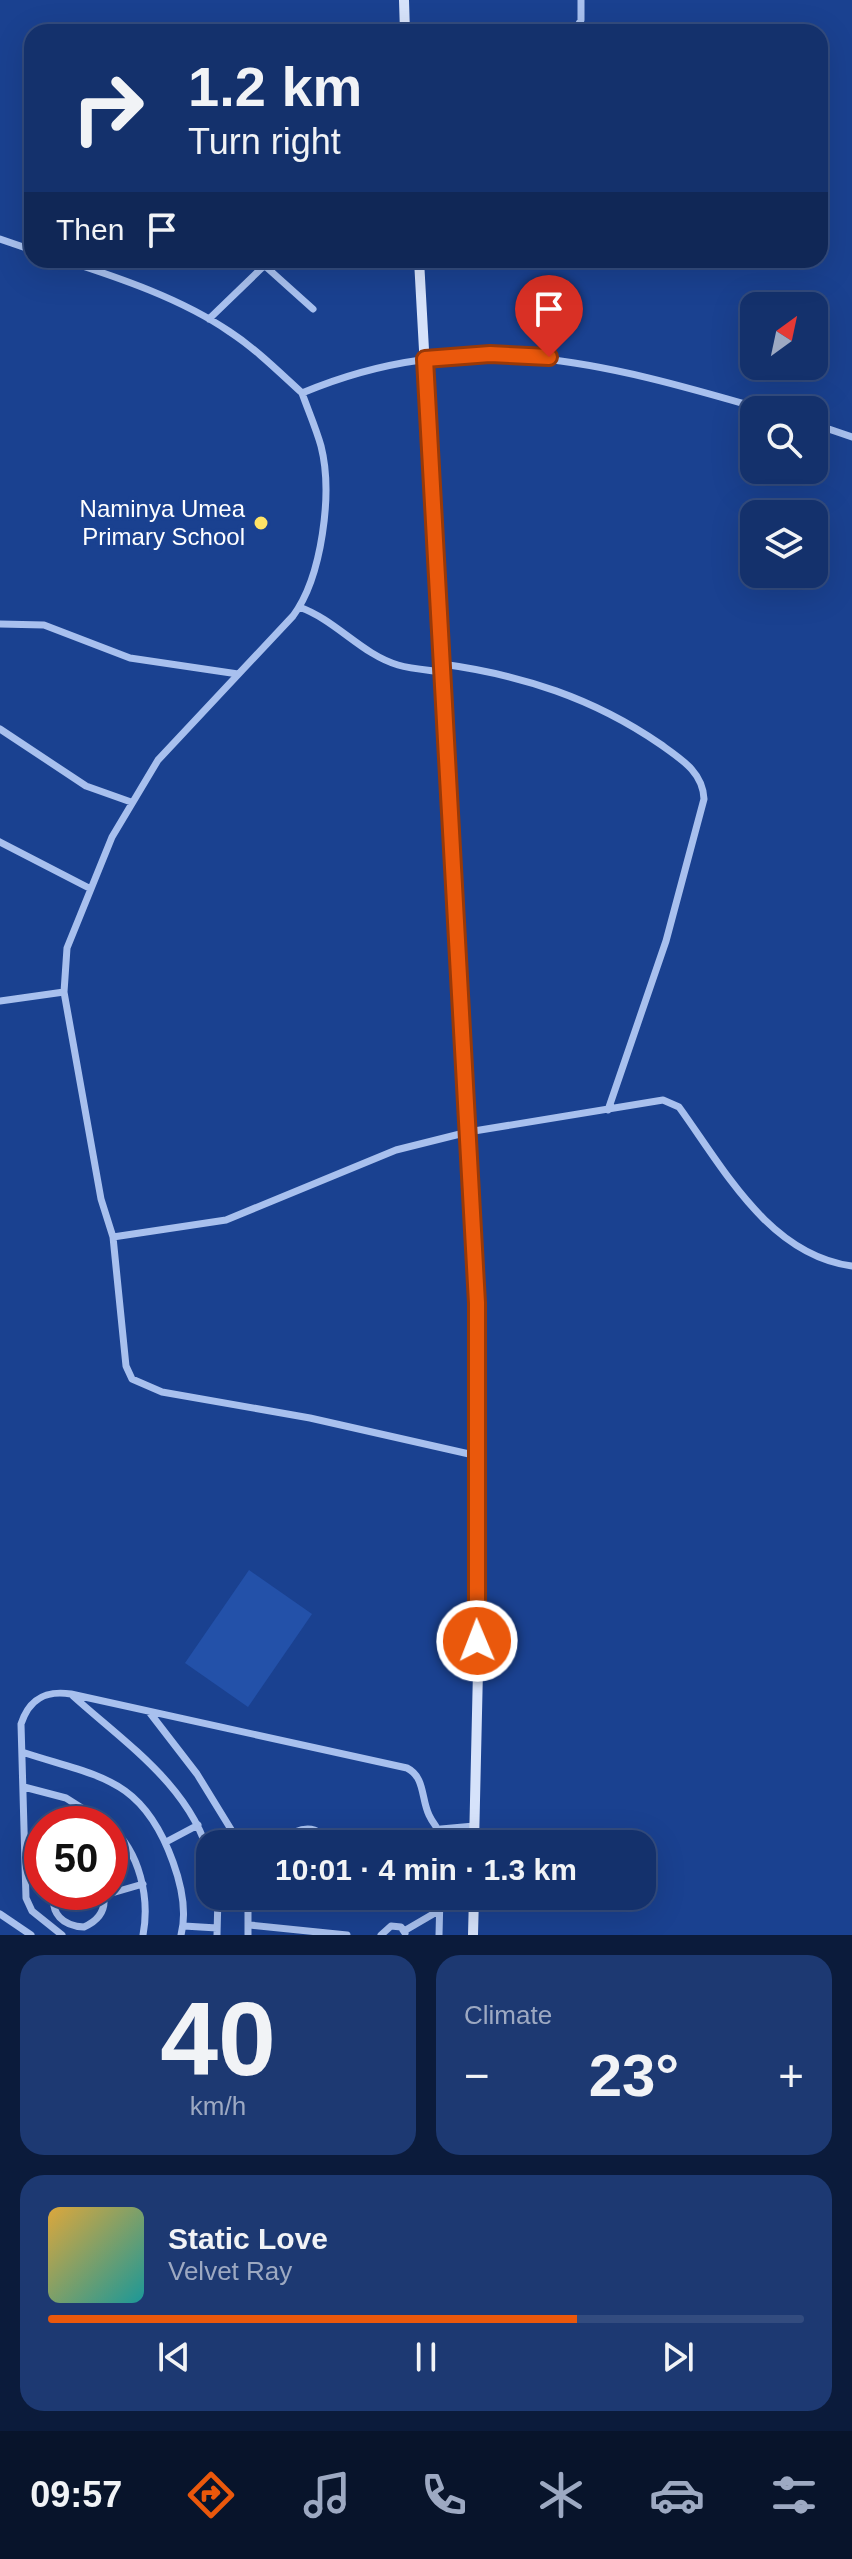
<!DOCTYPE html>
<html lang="en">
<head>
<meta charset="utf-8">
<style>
	:root { --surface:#14316c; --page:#1d3972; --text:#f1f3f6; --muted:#9da9c2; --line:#334c7f; --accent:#ea580c }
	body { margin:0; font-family:Arial,sans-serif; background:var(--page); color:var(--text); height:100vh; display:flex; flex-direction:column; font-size:30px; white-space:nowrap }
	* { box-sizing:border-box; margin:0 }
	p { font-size:26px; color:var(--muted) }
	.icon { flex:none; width:44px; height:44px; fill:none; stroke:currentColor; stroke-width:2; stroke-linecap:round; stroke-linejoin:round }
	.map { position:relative; height:1935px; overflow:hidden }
	.panel { display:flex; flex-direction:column; gap:20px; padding:20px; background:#0b1b3b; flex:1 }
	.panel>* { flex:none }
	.top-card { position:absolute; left:24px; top:24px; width:804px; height:244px; border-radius:24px; box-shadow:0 8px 32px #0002,0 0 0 2px var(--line); background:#14316c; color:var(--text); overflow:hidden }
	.needle { width:52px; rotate:33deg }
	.tools { position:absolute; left:740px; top:292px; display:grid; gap:16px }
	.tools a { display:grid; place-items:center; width:88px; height:88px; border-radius:16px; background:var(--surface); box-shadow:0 8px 32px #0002,0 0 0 2px var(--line); font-size:40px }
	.speed { position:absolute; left:24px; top:1806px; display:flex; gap:16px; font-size:40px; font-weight:700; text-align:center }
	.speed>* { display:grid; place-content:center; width:104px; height:104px; border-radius:50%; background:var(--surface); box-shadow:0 8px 32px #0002,0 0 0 2px var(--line); line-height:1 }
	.speed .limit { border:12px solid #d22; background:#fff; color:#111 }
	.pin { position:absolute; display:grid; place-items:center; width:68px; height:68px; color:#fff; margin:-82px -34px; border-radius:50% 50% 50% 0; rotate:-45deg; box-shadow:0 0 8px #0007 }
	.pin .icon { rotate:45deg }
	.me { position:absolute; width:88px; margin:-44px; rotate:359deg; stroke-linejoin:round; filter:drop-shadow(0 0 6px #0008) }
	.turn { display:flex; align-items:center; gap:28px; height:168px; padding:0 32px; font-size:36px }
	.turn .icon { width:104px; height:104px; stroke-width:2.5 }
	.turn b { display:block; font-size:56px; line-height:68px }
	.then { display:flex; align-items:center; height:76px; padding:0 32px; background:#0003; gap:16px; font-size:30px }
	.big { font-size:60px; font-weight:700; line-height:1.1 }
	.panel .tile { flex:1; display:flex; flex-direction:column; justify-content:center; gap:12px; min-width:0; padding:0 28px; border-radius:24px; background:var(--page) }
	.panel .dial { align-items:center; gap:0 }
	.dial b { font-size:104px; line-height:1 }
	.song { display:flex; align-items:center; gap:24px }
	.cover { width:96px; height:96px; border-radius:12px; background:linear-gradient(135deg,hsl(40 70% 55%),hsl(180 70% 35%)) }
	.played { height:8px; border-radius:4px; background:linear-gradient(90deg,var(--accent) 70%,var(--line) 70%) }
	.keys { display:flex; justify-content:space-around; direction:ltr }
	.heat { display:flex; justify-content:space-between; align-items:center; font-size:44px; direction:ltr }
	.panel .tiles { flex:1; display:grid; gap:20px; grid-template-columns:1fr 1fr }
	.tile:last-child { grid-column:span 2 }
	.trip { position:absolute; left:196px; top:1830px; width:460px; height:80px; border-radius:24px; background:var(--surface); box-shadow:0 8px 32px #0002,0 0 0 2px var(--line); font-weight:700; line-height:80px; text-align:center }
	.menu { display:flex; height:128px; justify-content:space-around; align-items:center; background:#08142b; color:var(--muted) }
	.menu .icon { width:56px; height:56px }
	.menu .selected { color:var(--accent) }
	.menu b { font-size:36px; color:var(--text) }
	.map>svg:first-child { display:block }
</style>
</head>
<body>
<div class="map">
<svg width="852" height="1935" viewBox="0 0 852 1935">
	<rect width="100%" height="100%" fill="#1a4190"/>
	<!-- green -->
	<path fill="#2351a9" d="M 249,1570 L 312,1614 L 248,1707 L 185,1663 Z"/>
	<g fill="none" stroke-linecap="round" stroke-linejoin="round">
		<!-- street -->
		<path stroke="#a8c0ee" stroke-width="7" d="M 574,32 L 581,20 L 581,0
			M 0,239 L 32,250
			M 64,260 C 120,278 182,299 230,332 C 256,349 279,372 302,393 C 466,324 604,363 766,410
			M 264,265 L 313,309
			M 209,319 L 270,260
			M 302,393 C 308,410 316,428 321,446 C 333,493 322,577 293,616 L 158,760 L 112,837 L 67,948 L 64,992 L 101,1199 L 113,1237 L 126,1366 L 132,1379 L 162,1392 L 310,1418 L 478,1456
			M 814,424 L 852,437
			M 299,607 C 336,620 361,654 398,665 C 412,669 428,670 442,672
			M 0,624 L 44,625 L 130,658 L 238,674
			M 442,664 C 522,675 593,698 660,744 C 681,759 703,772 704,799 L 666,941 L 608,1110
			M 0,729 L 86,786 L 131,802
			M 0,842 L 89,888
			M 0,1001 L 64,992
			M 113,1237 L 226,1220 L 396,1150 L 468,1132 L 663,1100 L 679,1107 C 724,1169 769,1255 852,1266
			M 73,1696 C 125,1743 192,1787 210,1859
			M 150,1713 L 197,1774 L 240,1844
			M 22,1752 C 98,1777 142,1776 173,1862 C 181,1884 187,1912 181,1935
			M 24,1787 L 66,1798 L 107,1824
			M 110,1826 C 140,1852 150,1898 143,1935
			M 441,1829 L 474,1826
			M 166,1842 L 198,1825
			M 226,1844 L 239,1839
			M 287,1844 L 295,1832 C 309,1826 322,1829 328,1844
			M 54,1892 C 50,1914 63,1926 84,1927 C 100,1920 107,1909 103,1892
			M 105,1895 L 143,1884
			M 248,1896 L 248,1935
			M 219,1903 L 249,1900
			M 0,1914 L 31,1935
			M 250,1925 L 347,1935
			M 184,1926 L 217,1928
			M 404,1931 L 440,1910
			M 62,1935 L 32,1911 L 26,1898 L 21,1724 C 29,1699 45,1690 71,1694 L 407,1768 C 425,1777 421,1798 429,1815 C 435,1828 441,1828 441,1844
			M 217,1935 L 218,1896
			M 381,1935 L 391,1926 L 401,1927 L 405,1933
			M 439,1935 L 440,1896"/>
		<!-- secondary -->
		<path stroke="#d6e2fa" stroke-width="10" d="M 404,0 L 405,32
			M 419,260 L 477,1303 L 478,1670 L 474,1844
			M 473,1935 L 474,1896"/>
	</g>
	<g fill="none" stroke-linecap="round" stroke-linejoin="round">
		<defs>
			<path id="route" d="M 477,1641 L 477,1303 L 425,359 L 490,354 L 549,357"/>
		</defs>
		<!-- route casing -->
		<use href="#route" stroke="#983908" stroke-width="20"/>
		<!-- route -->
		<use href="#route" stroke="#ea580c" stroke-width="14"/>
	</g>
	<!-- markers -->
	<circle fill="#ffe366" stroke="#1a4190" stroke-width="3" cx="261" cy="523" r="8"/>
	<g text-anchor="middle" stroke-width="8" stroke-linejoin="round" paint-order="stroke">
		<!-- poi labels -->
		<g font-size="24" fill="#fff" stroke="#1a4190" text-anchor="end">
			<text x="245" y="517">Naminya Umea<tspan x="245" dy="28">Primary School</tspan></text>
		</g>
	</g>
</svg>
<div class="tools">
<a><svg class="needle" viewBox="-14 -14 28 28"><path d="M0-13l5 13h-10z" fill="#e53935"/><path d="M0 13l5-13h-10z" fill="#9da9c2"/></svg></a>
<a><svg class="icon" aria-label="search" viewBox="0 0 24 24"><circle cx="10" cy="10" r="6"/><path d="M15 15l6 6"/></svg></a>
<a><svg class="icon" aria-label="layers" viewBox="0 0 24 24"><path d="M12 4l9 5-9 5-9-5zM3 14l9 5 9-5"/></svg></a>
</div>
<div class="speed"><div class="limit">50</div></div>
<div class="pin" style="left:549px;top:357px;background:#d93025"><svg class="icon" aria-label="arrive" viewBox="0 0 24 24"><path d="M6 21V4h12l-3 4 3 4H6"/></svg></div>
<svg class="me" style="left:477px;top:1641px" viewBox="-20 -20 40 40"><circle r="17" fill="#ea580c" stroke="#fff" stroke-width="3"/><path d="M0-11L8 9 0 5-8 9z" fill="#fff"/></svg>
<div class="trip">10:01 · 4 min · 1.3 km</div>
<div class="top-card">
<div class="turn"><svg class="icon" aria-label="right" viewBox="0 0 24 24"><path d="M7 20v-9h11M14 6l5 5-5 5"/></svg><div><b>1.2 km</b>Turn right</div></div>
<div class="then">Then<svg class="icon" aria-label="arrive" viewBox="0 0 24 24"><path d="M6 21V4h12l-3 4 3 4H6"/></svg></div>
</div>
</div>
<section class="panel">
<div class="tiles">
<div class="tile dial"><b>40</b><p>km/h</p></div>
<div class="tile"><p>Climate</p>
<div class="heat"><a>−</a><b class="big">23°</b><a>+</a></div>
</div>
<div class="tile">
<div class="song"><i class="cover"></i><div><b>Static Love</b><p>Velvet Ray</p></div></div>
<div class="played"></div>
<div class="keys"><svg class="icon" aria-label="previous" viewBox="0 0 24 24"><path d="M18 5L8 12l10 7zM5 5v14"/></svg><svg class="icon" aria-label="pause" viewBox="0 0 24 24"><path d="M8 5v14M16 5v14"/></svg><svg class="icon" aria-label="next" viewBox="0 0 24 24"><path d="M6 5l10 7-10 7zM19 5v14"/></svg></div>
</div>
</div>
</section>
<nav class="menu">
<b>09:57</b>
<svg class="icon selected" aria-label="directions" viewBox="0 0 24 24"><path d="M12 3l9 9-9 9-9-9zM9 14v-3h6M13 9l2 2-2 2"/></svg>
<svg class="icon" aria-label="music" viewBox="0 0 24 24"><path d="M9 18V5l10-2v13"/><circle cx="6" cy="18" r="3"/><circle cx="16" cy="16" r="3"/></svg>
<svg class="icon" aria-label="phone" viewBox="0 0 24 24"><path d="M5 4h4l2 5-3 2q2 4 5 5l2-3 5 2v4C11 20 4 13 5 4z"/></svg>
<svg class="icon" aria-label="climate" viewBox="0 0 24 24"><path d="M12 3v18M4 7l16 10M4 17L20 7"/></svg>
<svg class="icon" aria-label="car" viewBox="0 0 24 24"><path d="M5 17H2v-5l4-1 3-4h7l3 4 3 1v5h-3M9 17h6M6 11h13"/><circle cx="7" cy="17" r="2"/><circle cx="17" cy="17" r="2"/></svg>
<svg class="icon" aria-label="filters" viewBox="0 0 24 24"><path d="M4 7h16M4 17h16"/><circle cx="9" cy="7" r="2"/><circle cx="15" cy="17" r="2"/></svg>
</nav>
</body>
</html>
